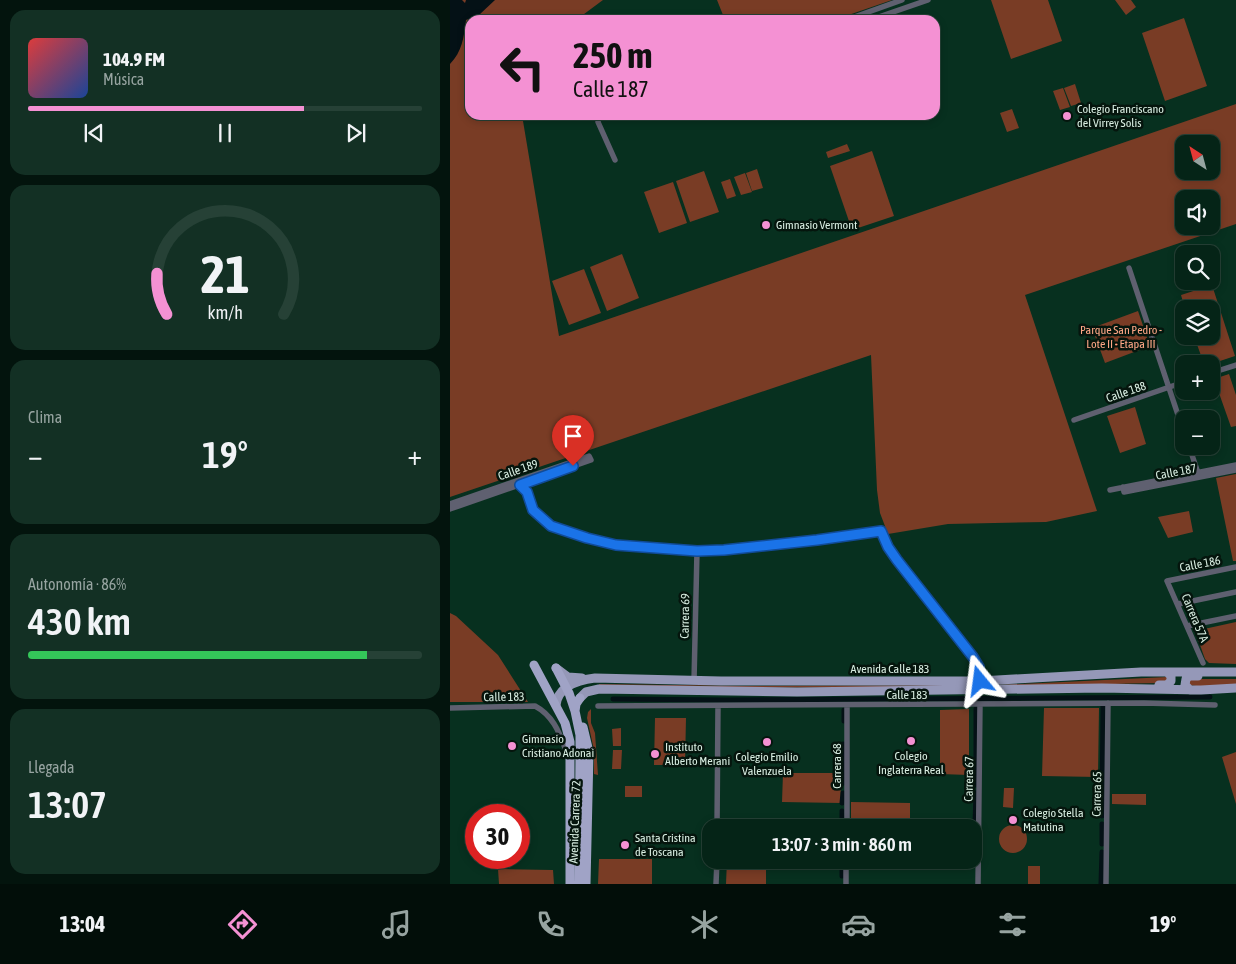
<!DOCTYPE html>
<html lang="es">
<head>
<meta charset="utf-8">
<style>
	:root { --surface:#052417; --page:#133024; --text:#f1f3f6; --muted:#97a4a1; --line:#264136; --accent:#f491d3 }
	body { margin:0; font-family:"Asap Condensed",sans-serif; background:var(--page); color:var(--text); height:100vh; display:flex; flex-direction:column; font-size:19px; white-space:nowrap }
	* { box-sizing:border-box; margin:0 }
	p { font-size:16px; color:var(--muted) }
	.icon { flex:none; width:28px; height:28px; fill:none; stroke:currentColor; stroke-width:2; stroke-linecap:round; stroke-linejoin:round }
	.map { position:relative; flex:1; overflow:hidden }
	.sheet { display:flex; flex-direction:column; gap:10px; padding:10px; background:#03140d; width:450px }
	.sheet>* { flex:none }
	.banner { position:absolute; left:15px; top:15px; width:475px; height:105px; border-radius:15px; box-shadow:0 2px 8px #0003,0 0 0 1px var(--line); background:#f491d3; color:#111; overflow:hidden }
	.needle { width:32px; rotate:324deg }
	.fabs { position:absolute; left:725px; top:135px; display:grid; gap:10px }
	.fabs a { display:grid; place-items:center; width:45px; height:45px; border-radius:10px; background:var(--surface); box-shadow:0 2px 8px #0003,0 0 0 1px var(--line); font-size:25px }
	.speed { position:absolute; left:15px; top:804px; display:flex; gap:10px; font-size:25px; font-weight:700; text-align:center }
	.speed>* { display:grid; place-content:center; width:65px; height:65px; border-radius:50%; background:var(--surface); box-shadow:0 2px 8px #0003,0 0 0 1px var(--line); line-height:1 }
	.speed .limit { border:8px solid #d22; background:#fff; color:#111 }
	.pin { position:absolute; display:grid; place-items:center; width:42px; height:42px; color:#fff; margin:-51px -21px; border-radius:50% 50% 50% 0; rotate:-45deg; box-shadow:0 0 5px #0007 }
	.pin .icon { rotate:45deg }
	.me { position:absolute; width:55px; margin:-28px; rotate:344deg; stroke-linejoin:round; filter:drop-shadow(0 0 4px #0008) }
	.turn { display:flex; align-items:center; gap:18px; height:105px; padding:0 25px; font-size:22px }
	.turn .icon { width:65px; height:65px; stroke-width:2.5 }
	.turn b { display:block; font-size:35px; line-height:42px }
	.big { font-size:38px; font-weight:600; line-height:1.1 }
	.sheet .tile { flex:1; display:flex; flex-direction:column; justify-content:center; gap:8px; min-width:0; padding:0 18px; border-radius:15px; background:var(--page) }
	.sheet .dial { align-items:center; gap:0 }
	.dial svg { height:130px; overflow:visible; fill:none; stroke:var(--line); stroke-width:7; stroke-linecap:round; text-anchor:middle }
	.dial text { fill:var(--text); stroke:none }
	.song { display:flex; align-items:center; gap:15px }
	.cover { width:60px; height:60px; border-radius:8px; background:linear-gradient(135deg,hsl(0 70% 55%),hsl(220 70% 35%)) }
	.played { height:5px; border-radius:2px; background:linear-gradient(90deg,var(--accent) 70%,var(--line) 70%) }
	.keys { display:flex; justify-content:space-around; direction:ltr }
	.heat { display:flex; justify-content:space-between; align-items:center; font-size:28px; direction:ltr }
	.charge { height:8px; border-radius:4px; background:linear-gradient(90deg,#34c759 86%,var(--line) 0) }
	.trip { position:absolute; left:252px; top:819px; width:280px; height:50px; border-radius:15px; background:var(--surface); box-shadow:0 2px 8px #0003,0 0 0 1px var(--line); font-weight:600; line-height:50px; text-align:center }
	.dock { display:flex; height:80px; justify-content:space-around; align-items:center; background:#020e09; color:var(--muted) }
	.dock .icon { width:35px; height:35px }
	.dock .selected { color:var(--accent) }
	.dock b { font-size:22px; color:var(--text) }
	main { display:flex; flex:1; min-height:0 }
	.map>svg:first-child { display:block }
</style>
</head>
<body>
<main>
<section class="sheet">
<div class="tile">
<div class="song"><i class="cover"></i><div><b>104.9 FM</b><p>Música</p></div></div>
<div class="played"></div>
<div class="keys"><svg class="icon" aria-label="previous" viewBox="0 0 24 24"><path d="M18 5L8 12l10 7zM5 5v14"/></svg><svg class="icon" aria-label="pause" viewBox="0 0 24 24"><path d="M8 5v14M16 5v14"/></svg><svg class="icon" aria-label="next" viewBox="0 0 24 24"><path d="M6 5l10 7-10 7zM19 5v14"/></svg></div>
</div>
<div class="tile dial"><svg viewBox="0 0 100 80">
<path d="M14 69A42 42 0 1 1 86 69"/>
<path d="M14 69A42 42 0 0 1 8 44" stroke="#f491d3"/>
<text x="50" y="56" font-size="32" font-weight="700">21</text>
<text x="50" y="72" font-size="11">km/h</text>
</svg></div>
<div class="tile"><p>Clima</p>
<div class="heat"><a>−</a><b class="big">19°</b><a>+</a></div>
</div>
<div class="tile"><p>Autonomía · 86%</p><b class="big">430 km</b><div class="charge"></div></div>
<div class="tile"><p>Llegada</p><b class="big">13:07</b></div>
</section>
<div class="map">
<svg width="786" height="884" viewBox="0 0 786 884">
	<rect width="100%" height="100%" fill="#07301f"/>
	<!-- green -->
	<path fill="#793c25" fill-rule="evenodd" d="M 0,0 L 153,0 L 126,20 L 20,20 L 20,115 L 72,115 L 109,336 L 786,104 L 786,224 L 575,295 L 647,511 L 596,522 L 498,524 L 438,534 L 430,513 L 427,490 L 421,355 L 0,497 ZM 734,144 L 761,144 L 761,171 L 734,171 ZM 734,199 L 761,199 L 761,226 L 734,226 Z
		M 267,0 L 442,0 L 384,20 L 275,20 Z
		M 541,0 L 598,0 L 612,41 L 561,59 Z
		M 665,0 L 681,0 L 686,7 L 676,15 Z
		M 734,18 L 757,86 L 715,101 L 692,33 Z
		M 625,84 L 631,103 L 621,106 L 614,88 Z
		M 613,88 L 620,107 L 610,110 L 603,91 Z
		M 562,109 L 569,128 L 557,132 L 550,113 Z
		M 397,144 L 400,151 L 378,158 L 376,152 Z
		M 422,151 L 444,216 L 402,230 L 380,166 Z
		M 307,169 L 313,188 L 302,191 L 296,173 Z
		M 254,171 L 269,212 L 240,222 L 226,181 Z
		M 295,173 L 302,192 L 291,195 L 284,177 Z
		M 280,179 L 286,196 L 277,199 L 271,182 Z
		M 223,182 L 237,223 L 209,233 L 194,192 Z
		M 172,254 L 189,298 L 157,311 L 140,267 Z
		M 134,269 L 151,313 L 119,325 L 102,281 Z
		M 762,285 L 785,356 L 761,364 L 754,364 L 744,336 L 761,336 L 761,309 L 735,309 L 731,295 Z
		M 688,311 L 700,346 L 655,363 L 642,328 Z
		M 779,374 L 786,395 L 786,426 L 781,427 L 764,379 Z
		M 685,407 L 696,444 L 670,453 L 657,416 Z
		M 786,474 L 786,561 L 783,561 L 766,478 Z
		M 739,511 L 743,532 L 718,538 L 708,517 Z
		M 0,613 L 6,616 L 48,655 L 78,702 L 0,702 Z
		M 786,622 L 786,664 L 759,663 L 755,659 L 745,631 Z
		M 717,677 L 718,678 L 715,683 C 670,683 626,686 582,686 C 438,688 293,688 149,686 L 149,684 L 295,686 L 548,685 Z
		M 740,679 L 786,679 L 786,685 L 754,687 L 739,685 Z
		M 594,708 L 649,708 L 648,777 L 592,776 Z
		M 141,709 L 141,723 L 145,733 L 148,775 L 144,774 L 144,750 L 137,718 L 138,712 Z
		M 519,709 L 519,775 L 490,774 L 490,710 Z
		M 205,718 L 236,718 L 235,765 L 204,765 Z
		M 171,728 L 171,746 L 163,746 L 162,729 Z
		M 163,750 L 172,750 L 171,769 L 162,769 Z
		M 786,752 L 786,804 L 772,757 Z
		M 333,773 L 390,773 L 391,803 L 332,802 Z
		M 175,786 L 192,786 L 192,797 L 175,797 Z
		M 554,788 L 564,788 L 563,808 L 553,807 Z
		M 662,794 L 696,794 L 696,805 L 662,804 Z
		M 401,802 L 460,803 L 460,827 L 401,827 Z
		M549 839a14 14 0 1 1 28 0a14 14 0 1 1-28 0Z
		M 149,859 L 202,859 L 202,884 L 148,884 Z
		M 277,860 L 316,860 L 316,884 L 276,884 Z
		M 578,866 L 590,866 L 590,884 L 578,884 Z
		M 48,869 L 103,870 L 104,884 L 49,884 Z"/>
	<!-- water -->
	<path fill="#041116" d="M 0,0 L 12,0 L 15,3 L 16,0 L 45,0 L 29,15 L 16,20 C 14,37 12,52 0,64 Z"/>
	<g fill="none" stroke-linecap="round" stroke-linejoin="round">
		<!-- stream -->
		<path stroke="#041116" stroke-width="1" d="M 526,793 L 526,791"/>
		<!-- canal -->
		<path stroke="#041116" stroke-width="5" d="M 163,699 L 275,700 L 760,697
			M 394,710 L 394,721
			M 393,744 L 393,783
			M 526,785 L 526,709
			M 392,803 L 393,793
			M 392,811 L 392,828
			M 652,816 L 653,706
			M 525,825 L 526,793
			M 652,844 L 652,824
			M 392,860 L 392,876
			M 651,884 L 652,852"/>
		<!-- minor -->
		<path stroke="#5f6070" stroke-width="5.5" d="M 396,20 L 452,0
			M 420,20 L 478,0
			M 149,115 L 148,122 L 165,160
			M 679,268 L 734,433
			M 761,373 L 786,365
			M 624,420 L 734,382
			M 739,446 L 749,476
			M 70,485 L 77,492 L 83,510 L 101,527 L 137,538 L 166,545 L 247,551 L 274,549 L 367,540 L 431,531 L 438,547 L 447,560 L 523,657 L 529,667 L 530,681
			M 673,487 L 674,492 L 786,470
			M 660,490 L 786,465
			M 0,504 L 139,456 L 141,460 L 0,509
			M 728,604 L 786,592
			M 737,626 L 786,616
			M 753,663 L 717,581 L 786,567
			M 244,681 L 247,551
			M 148,706 L 694,703 L 765,705
			M 0,708 L 85,706 C 102,715 109,731 115,748
			M 267,828 L 268,706
			M 397,828 L 397,705
			M 266,884 L 267,860
			M 396,884 L 396,860
			M 528,884 L 530,704
			M 656,884 L 658,703"/>
		<!-- primary -->
		<path stroke="#9598b8" stroke-width="9" d="M 106,668 L 118,677 L 132,678
			M 709,685 L 717,685 L 721,681 L 721,676 L 717,672
			M 740,690 L 735,685 L 736,679 L 739,676 L 748,676
			M 130,698 L 136,692 L 149,689 L 347,692 L 652,688 L 751,690 L 786,688
			M 106,705 C 108,686 129,680 145,678 L 271,681 L 530,681 L 691,672 L 786,672"/>
		<!-- trunk -->
		<path stroke="#a0a3c6" stroke-width="9" d="M 84,665 L 115,723 L 120,742 L 120,884
			M 106,668 L 119,693 L 125,711
			M 133,727 L 139,752 L 136,884
			M 129,884 L 130,752 L 130,735 L 125,711 L 126,704 L 130,698"/>
	</g>
	<g fill="none" stroke-linecap="round" stroke-linejoin="round">
		<defs>
			<path id="route" d="M 123,466 L 70,485 L 77,492 L 83,510 L 101,526 L 137,538 L 166,545 L 247,551 L 274,550 L 367,540 L 431,531 L 438,547 L 447,560 L 523,657 L 529,667 L 530,681"/>
		</defs>
		<!-- route casing -->
		<use href="#route" stroke="#114b97" stroke-width="12"/>
		<!-- route -->
		<use href="#route" stroke="#1a73e8" stroke-width="9"/>
	</g>
	<!-- markers -->
	<g fill="#f491d3" stroke="#05150d" stroke-width="2">
		<circle cx="617" cy="116" r="5"/>
		<circle cx="316" cy="225" r="5"/>
		<circle cx="461" cy="741" r="5"/>
		<circle cx="317" cy="742" r="5"/>
		<circle cx="62" cy="746" r="5"/>
		<circle cx="205" cy="754" r="5"/>
		<circle cx="563" cy="820" r="5"/>
		<circle cx="175" cy="845" r="5"/>
	</g>
	<g text-anchor="middle" stroke-width="5" stroke-linejoin="round" paint-order="stroke">
		<!-- poi labels -->
		<g font-size="12" fill="#daefe3" stroke="#05150d" text-anchor="start">
			<text x="627" y="113">Colegio Franciscano<tspan x="627" dy="14">del Virrey Solis</tspan></text>
			<text x="326" y="229">Gimnasio Vermont</text>
			<text x="72" y="743">Gimnasio<tspan x="72" dy="14">Cristiano Adonai</tspan></text>
			<text x="215" y="751">Instituto<tspan x="215" dy="14">Alberto Merani</tspan></text>
			<text x="461" y="760" text-anchor="middle">Colegio<tspan x="461" dy="14">Inglaterra Real</tspan></text>
			<text x="317" y="761" text-anchor="middle">Colegio Emilio<tspan x="317" dy="14">Valenzuela</tspan></text>
			<text x="573" y="817">Colegio Stella<tspan x="573" dy="14">Matutina</tspan></text>
			<text x="185" y="842">Santa Cristina<tspan x="185" dy="14">de Toscana</tspan></text>
		</g>
		<!-- park labels -->
		<g font-size="12" fill="#fea787" stroke="#05150d">
			<text x="671" y="334">Parque San Pedro -<tspan x="671" dy="14">Lote II - Etapa III</tspan></text>
		</g>
		<!-- street labels -->
		<g font-size="12" fill="#daefe3" stroke="#05150d">
			<text transform="translate(676 392) rotate(-19)" y="4">Calle 188</text>
			<text transform="translate(68 470) rotate(-19)" y="4">Calle 189</text>
			<text transform="translate(726 472) rotate(-11)" y="4">Calle 187</text>
			<text transform="translate(750 564) rotate(-11)" y="4">Calle 186</text>
			<text transform="translate(235 616) rotate(-89)" y="4">Carrera 69</text>
			<text transform="translate(745 618) rotate(67)" y="4">Carrera 57A</text>
			<text x="440" y="673">Avenida Calle 183</text>
			<text x="457" y="699">Calle 183</text>
			<text transform="translate(54 697) rotate(-1)" y="4">Calle 183</text>
			<text transform="translate(387 766) rotate(-90)" y="4">Carrera 68</text>
			<text transform="translate(519 779) rotate(-89)" y="4">Carrera 67</text>
			<text transform="translate(647 794) rotate(-89)" y="4">Carrera 65</text>
			<text transform="translate(125 822) rotate(-88)" y="4">Avenida Carrera 72</text>
		</g>
	</g>
</svg>
<div class="fabs">
<a><svg class="needle" viewBox="-14 -14 28 28"><path d="M0-13l5 13h-10z" fill="#e53935"/><path d="M0 13l5-13h-10z" fill="#97a4a1"/></svg></a>
<a><svg class="icon" aria-label="sound" viewBox="0 0 24 24"><path d="M4 9h4l5-4v14l-5-4H4zM17 9q2 3 0 6"/></svg></a>
<a><svg class="icon" aria-label="search" viewBox="0 0 24 24"><circle cx="10" cy="10" r="6"/><path d="M15 15l6 6"/></svg></a>
<a><svg class="icon" aria-label="layers" viewBox="0 0 24 24"><path d="M12 4l9 5-9 5-9-5zM3 14l9 5 9-5"/></svg></a>
<a>+</a>
<a>−</a>
</div>
<div class="speed"><div class="limit">30</div></div>
<div class="pin" style="left:123px;top:466px;background:#d93025"><svg class="icon" aria-label="arrive" viewBox="0 0 24 24"><path d="M6 21V4h12l-3 4 3 4H6"/></svg></div>
<svg class="me" style="left:530px;top:681px" viewBox="-20 -20 40 40"><path d="M0-17L14 15 0 8-14 15z" fill="#1a73e8" stroke="#fff" stroke-width="4"/></svg>
<div class="trip">13:07 · 3 min · 860 m</div>
<div class="banner">
<div class="turn"><svg class="icon" aria-label="left" viewBox="0 0 24 24"><path d="M17 20v-9H6M10 6l-5 5 5 5"/></svg><div><b>250 m</b>Calle 187</div></div>
</div>
</div>
</main>
<nav class="dock">
<b>13:04</b>
<svg class="icon selected" aria-label="directions" viewBox="0 0 24 24"><path d="M12 3l9 9-9 9-9-9zM9 14v-3h6M13 9l2 2-2 2"/></svg>
<svg class="icon" aria-label="music" viewBox="0 0 24 24"><path d="M9 18V5l10-2v13"/><circle cx="6" cy="18" r="3"/><circle cx="16" cy="16" r="3"/></svg>
<svg class="icon" aria-label="phone" viewBox="0 0 24 24"><path d="M5 4h4l2 5-3 2q2 4 5 5l2-3 5 2v4C11 20 4 13 5 4z"/></svg>
<svg class="icon" aria-label="climate" viewBox="0 0 24 24"><path d="M12 3v18M4 7l16 10M4 17L20 7"/></svg>
<svg class="icon" aria-label="car" viewBox="0 0 24 24"><path d="M5 17H2v-5l4-1 3-4h7l3 4 3 1v5h-3M9 17h6M6 11h13"/><circle cx="7" cy="17" r="2"/><circle cx="17" cy="17" r="2"/></svg>
<svg class="icon" aria-label="filters" viewBox="0 0 24 24"><path d="M4 7h16M4 17h16"/><circle cx="9" cy="7" r="2"/><circle cx="15" cy="17" r="2"/></svg>
<b>19°</b>
</nav>
</body>
</html>
